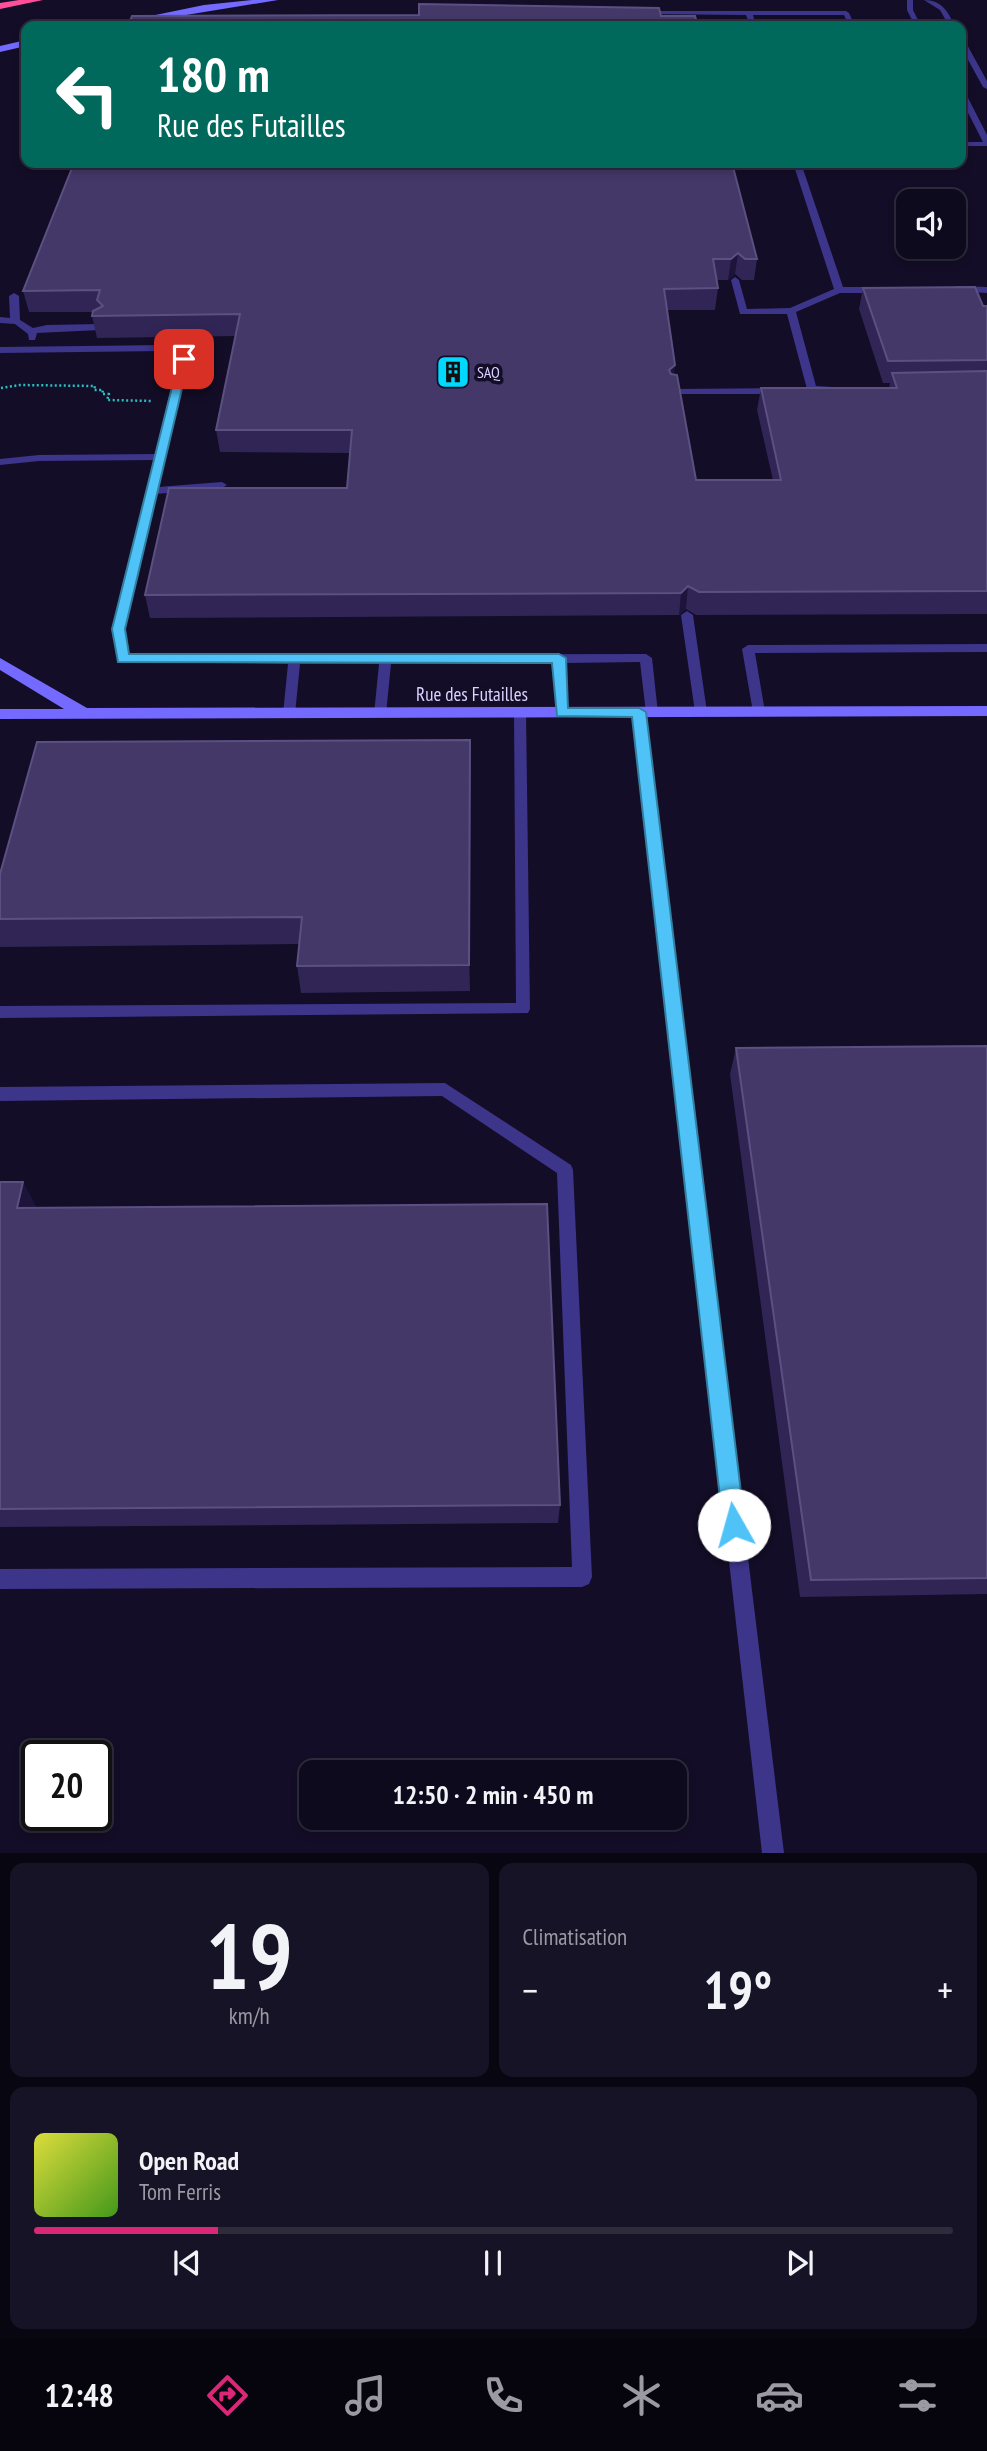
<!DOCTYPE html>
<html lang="fr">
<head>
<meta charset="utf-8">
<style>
	:root { --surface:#0e0a1d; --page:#171326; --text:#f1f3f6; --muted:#9b9aa4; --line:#2e2b3b; --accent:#db2777 }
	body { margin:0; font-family:"PT Sans Narrow",sans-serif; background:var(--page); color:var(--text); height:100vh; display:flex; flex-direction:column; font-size:26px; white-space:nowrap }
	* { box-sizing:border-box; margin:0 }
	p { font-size:23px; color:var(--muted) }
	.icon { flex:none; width:38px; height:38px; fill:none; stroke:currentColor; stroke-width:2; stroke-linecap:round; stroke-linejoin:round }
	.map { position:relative; height:1853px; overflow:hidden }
	.side { display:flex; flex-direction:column; gap:10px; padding:10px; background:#080610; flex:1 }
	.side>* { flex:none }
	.banner { position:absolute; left:21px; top:21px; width:945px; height:147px; border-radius:14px; box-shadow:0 4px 10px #0003,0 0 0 2px var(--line); background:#00695c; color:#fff; overflow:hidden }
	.fabs { position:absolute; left:896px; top:189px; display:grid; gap:14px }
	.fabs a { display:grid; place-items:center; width:70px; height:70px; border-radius:14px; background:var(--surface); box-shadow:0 4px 10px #0003,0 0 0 2px var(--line); font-size:35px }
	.speed { position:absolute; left:21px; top:1740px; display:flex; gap:14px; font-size:35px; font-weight:700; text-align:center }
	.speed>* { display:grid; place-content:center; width:91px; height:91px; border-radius:50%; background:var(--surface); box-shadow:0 4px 10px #0003,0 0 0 2px var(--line); line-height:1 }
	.speed .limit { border:4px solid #111; border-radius:10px; background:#fff; color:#111 }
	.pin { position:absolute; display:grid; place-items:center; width:60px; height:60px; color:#fff; margin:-30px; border-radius:14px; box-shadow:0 4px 10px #0006 }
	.me { position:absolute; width:77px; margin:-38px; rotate:353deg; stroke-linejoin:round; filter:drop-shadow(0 0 5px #0008) }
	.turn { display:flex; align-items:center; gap:24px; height:147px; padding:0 21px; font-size:32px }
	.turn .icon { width:91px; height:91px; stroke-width:2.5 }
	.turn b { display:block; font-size:49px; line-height:60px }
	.big { font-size:52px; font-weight:700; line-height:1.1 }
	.side .tile { flex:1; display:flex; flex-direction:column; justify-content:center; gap:10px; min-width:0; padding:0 24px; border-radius:14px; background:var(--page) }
	.side .dial { align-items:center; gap:0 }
	.dial b { font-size:91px; line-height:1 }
	.song { display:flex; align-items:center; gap:21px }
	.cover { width:84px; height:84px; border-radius:10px; background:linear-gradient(135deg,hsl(60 70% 55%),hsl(100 70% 35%)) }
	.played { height:7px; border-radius:4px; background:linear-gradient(90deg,var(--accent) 20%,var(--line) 20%) }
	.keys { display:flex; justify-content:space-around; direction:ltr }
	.heat { display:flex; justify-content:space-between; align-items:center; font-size:38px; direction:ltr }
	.side .tiles { flex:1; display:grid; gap:10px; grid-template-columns:1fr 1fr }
	.tile:last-child { grid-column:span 2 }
	.trip { position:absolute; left:299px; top:1760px; width:388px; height:70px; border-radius:14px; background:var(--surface); box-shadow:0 4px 10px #0003,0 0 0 2px var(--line); font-weight:700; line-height:70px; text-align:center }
	.tabs { display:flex; height:112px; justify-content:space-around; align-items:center; background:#06040c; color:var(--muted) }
	.tabs .icon { width:49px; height:49px }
	.tabs .current { color:var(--accent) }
	.tabs b { font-size:32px; color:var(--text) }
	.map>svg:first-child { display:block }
</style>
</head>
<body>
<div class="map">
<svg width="987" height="1853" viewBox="0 0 987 1853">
	<rect width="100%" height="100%" fill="#130d27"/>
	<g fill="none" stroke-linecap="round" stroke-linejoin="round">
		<!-- path -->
		<path stroke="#26c1bf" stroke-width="2.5" stroke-dasharray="2 2.5" stroke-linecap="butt" d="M 1,388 L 20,385 L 95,386 L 94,390 L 103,390 L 102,394 L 109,394 L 107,400 L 153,401"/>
		<!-- lane -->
		<path fill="#3c358a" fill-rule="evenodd" d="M 907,0 L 913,0 L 913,10 L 921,26 L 915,26 L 907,10 Z
			M 924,0 C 942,0 948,12 955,26 L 949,26 L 940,10 Z
			M 642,11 L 846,11 L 849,13 L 855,26 L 849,26 L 844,15 L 753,15 L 756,26 L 750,26 L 746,15 L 640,14 Z
			M 961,39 L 965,41 L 987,81 L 987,89 L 983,87 L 961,47 Z
			M 961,90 L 965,92 L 987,135 L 987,146 L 961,146 L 961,142 L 983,142 L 961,99 Z
			M 793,163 L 801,163 L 843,287 L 881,287 L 885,290 L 881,293 L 840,293 L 796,312 L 816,386 L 833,387 L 835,389 C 829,394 813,394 807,389 L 787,314 L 740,314 L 731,280 L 735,277 L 739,280 L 747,309 L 790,308 L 834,289 Z
			M 957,286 L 987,287 L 987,293 L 954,291 L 954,287 Z
			M 14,293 L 19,296 L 20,320 L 33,328 L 47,325 L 100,324 L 105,327 L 100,330 L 37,333 L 35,340 L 29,340 L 28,334 L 15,324 L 0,323 L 0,317 L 10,318 L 9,296 Z
			M 164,345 L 183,349 L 189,355 L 158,487 L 222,482 L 227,485 L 222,488 L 156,494 L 125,629 L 128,655 L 646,654 L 652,658 L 658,713 L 656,716 L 652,717 L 646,713 L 640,662 L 565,663 L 568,713 L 562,717 L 556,713 L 553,663 L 391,664 L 386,714 L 380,718 L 374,714 L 379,664 L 300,664 L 295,714 L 289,718 L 283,714 L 288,664 L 119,662 L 113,629 L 154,460 L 39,461 L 0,465 L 0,459 L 39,455 L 155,454 L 179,355 L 164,351 L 0,353 L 0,347 Z
			M 674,389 L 778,388 L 783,391 L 778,394 L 671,394 L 669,392 Z
			M 687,611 L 693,615 L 707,712 L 701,716 L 695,712 L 681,615 Z
			M 987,644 L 987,652 L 755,653 L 765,712 L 759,716 L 753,712 L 742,649 L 748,645 Z
			M 639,708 L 645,712 L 784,1853 L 762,1853 L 633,712 Z
			M 520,709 L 526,713 L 530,1009 L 528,1013 L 0,1018 L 0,1006 L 516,1003 L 514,713 Z
			M 445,1083 L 571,1165 L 573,1170 L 592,1577 L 589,1584 L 582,1587 L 0,1589 L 0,1569 L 572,1567 L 557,1173 L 442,1096 L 0,1101 L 0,1087 Z"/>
		<!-- secondary -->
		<path fill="#756aff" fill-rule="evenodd" d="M 252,0 L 278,0 L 119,26 L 102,26 L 204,5 Z
			M 26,40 L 26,46 L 0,52 L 0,46 Z
			M 0,658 L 87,708 L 987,706 L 987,716 L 0,719 L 0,709 L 64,709 L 0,670 Z"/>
		<!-- highway -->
		<path fill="#ff4e9a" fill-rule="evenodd" d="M 19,0 L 43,0 L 0,9 L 0,3 Z"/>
	</g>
	<!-- wall -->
	<path fill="#312556" d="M 732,163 L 757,259 L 754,280 L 742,280 L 735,274 L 728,280 L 717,280 L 718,288 L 715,310 L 667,310 L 674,374 L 696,480 L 773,480 L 757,410 L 761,388 L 889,388 L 890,383 L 883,383 L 859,309 L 863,288 L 987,306 L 987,614 L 696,615 L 686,609 L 679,615 L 150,618 L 145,595 L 347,488 L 350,453 L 220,452 L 216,430 L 235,336 L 97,338 L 92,316 L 93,312 L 29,312 L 23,291 Z
		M 470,740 L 470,991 L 301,993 L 297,966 L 299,944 L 0,947 L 0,874 Z
		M 987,1046 L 987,1594 L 800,1597 L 730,1074 L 736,1048 Z
		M 0,1182 L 36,1206 L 35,1208 L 560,1505 L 558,1523 L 0,1527 Z"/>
	<!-- shaded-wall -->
	<path fill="#1d143b" d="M 738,253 L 735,274 L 728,280 L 731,259 Z
		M 675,365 L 673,387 L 669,370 Z
		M 688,586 L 686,609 L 679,615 L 681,593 Z
		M 470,740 L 471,768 L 470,991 L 469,965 Z
		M 23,1182 L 36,1206 L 30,1232 L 17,1208 Z"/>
	<!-- building -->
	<path fill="#433868" stroke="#5b5080" stroke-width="2" d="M 419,4 L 659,8 L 661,16 L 695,16 L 698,26 L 128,26 L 132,16 L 419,15 Z
		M 74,163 L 732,163 L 757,259 L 745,259 L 738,253 L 731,259 L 713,259 L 718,288 L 664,289 L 675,365 L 669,370 L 671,374 L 677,375 L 696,480 L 781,480 L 761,388 L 897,388 L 892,373 L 987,371 L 987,591 L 699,592 L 688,586 L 681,593 L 145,595 L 169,488 L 347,488 L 352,430 L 216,430 L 240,314 L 92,316 L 93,311 L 103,306 L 97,300 L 100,290 L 23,291 Z
		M 975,287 L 983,306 L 987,306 L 987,360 L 888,361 L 863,288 Z
		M 470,740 L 469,965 L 297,966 L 302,917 L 0,919 L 0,874 L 37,742 Z
		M 987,1046 L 987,1578 L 811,1580 L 736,1048 Z
		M 0,1182 L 23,1182 L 17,1208 L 547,1204 L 560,1505 L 0,1509 Z"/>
	<!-- route -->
	<path fill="#4fc3f7" stroke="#337fa1" stroke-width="2" d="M 184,356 L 189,359 L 125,629 L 129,654 L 559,654 L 566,658 L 568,708 L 639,708 L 646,712 L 745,1525 L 742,1532 L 734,1536 L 727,1532 L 723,1525 L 632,717 L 557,716 L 552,663 L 118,662 L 112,629 L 179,359 Z"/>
	<!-- icons -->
	<defs>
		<symbol id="building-square" viewBox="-11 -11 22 22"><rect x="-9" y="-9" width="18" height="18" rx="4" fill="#00d8fe" stroke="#130d27"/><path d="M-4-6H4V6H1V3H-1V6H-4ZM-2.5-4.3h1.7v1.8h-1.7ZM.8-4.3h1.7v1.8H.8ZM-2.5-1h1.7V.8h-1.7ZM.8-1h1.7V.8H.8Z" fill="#111"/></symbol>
	</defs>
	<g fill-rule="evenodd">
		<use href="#building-square" x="434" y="353" width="38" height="38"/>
	</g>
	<g text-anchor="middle" stroke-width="7" stroke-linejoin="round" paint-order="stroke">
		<!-- far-poi labels -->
		<g font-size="16" fill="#dad3ff" stroke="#130d27" text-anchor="start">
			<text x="477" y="378">SAQ</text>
		</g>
		<!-- street labels -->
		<g font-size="19" fill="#dad3ff" stroke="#130d27">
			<text x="472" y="701">Rue des Futailles</text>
		</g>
	</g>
</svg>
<div class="fabs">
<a><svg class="icon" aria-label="sound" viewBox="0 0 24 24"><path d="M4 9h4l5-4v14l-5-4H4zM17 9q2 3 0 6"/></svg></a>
</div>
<div class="speed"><div class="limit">20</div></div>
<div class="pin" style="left:184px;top:359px;background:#d93025"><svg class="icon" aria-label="arrive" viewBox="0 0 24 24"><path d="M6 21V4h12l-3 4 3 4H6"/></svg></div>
<svg class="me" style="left:734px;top:1525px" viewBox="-20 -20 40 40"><circle r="19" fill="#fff"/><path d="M0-13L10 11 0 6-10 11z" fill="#4fc3f7"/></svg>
<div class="trip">12:50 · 2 min · 450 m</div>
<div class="banner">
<div class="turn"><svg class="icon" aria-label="left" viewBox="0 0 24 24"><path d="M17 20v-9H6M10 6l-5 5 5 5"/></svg><div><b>180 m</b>Rue des Futailles</div></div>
</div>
</div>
<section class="side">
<div class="tiles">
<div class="tile dial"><b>19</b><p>km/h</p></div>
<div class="tile"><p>Climatisation</p>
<div class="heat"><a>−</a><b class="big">19°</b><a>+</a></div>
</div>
<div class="tile">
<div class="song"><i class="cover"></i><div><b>Open Road</b><p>Tom Ferris</p></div></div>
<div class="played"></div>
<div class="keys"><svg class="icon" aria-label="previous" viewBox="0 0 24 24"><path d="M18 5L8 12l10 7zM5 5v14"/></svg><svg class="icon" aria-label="pause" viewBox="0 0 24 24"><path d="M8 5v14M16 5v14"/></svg><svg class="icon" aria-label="next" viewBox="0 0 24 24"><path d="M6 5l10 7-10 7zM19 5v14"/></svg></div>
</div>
</div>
</section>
<nav class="tabs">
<b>12:48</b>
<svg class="icon current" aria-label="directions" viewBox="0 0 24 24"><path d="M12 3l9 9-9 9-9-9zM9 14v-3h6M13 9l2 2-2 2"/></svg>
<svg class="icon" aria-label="music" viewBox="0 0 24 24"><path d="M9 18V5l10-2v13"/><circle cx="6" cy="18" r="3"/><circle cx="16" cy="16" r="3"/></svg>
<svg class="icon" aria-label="phone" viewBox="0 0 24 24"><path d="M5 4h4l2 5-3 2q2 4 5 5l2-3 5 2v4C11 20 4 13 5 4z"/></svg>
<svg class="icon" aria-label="climate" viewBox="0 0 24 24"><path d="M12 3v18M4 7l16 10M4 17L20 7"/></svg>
<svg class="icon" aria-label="car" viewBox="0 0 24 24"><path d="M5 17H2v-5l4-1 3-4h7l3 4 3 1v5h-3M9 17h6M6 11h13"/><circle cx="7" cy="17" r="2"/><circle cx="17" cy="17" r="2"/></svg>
<svg class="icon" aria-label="filters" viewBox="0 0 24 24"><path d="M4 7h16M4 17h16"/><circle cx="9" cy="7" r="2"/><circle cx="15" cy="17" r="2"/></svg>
</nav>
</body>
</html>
